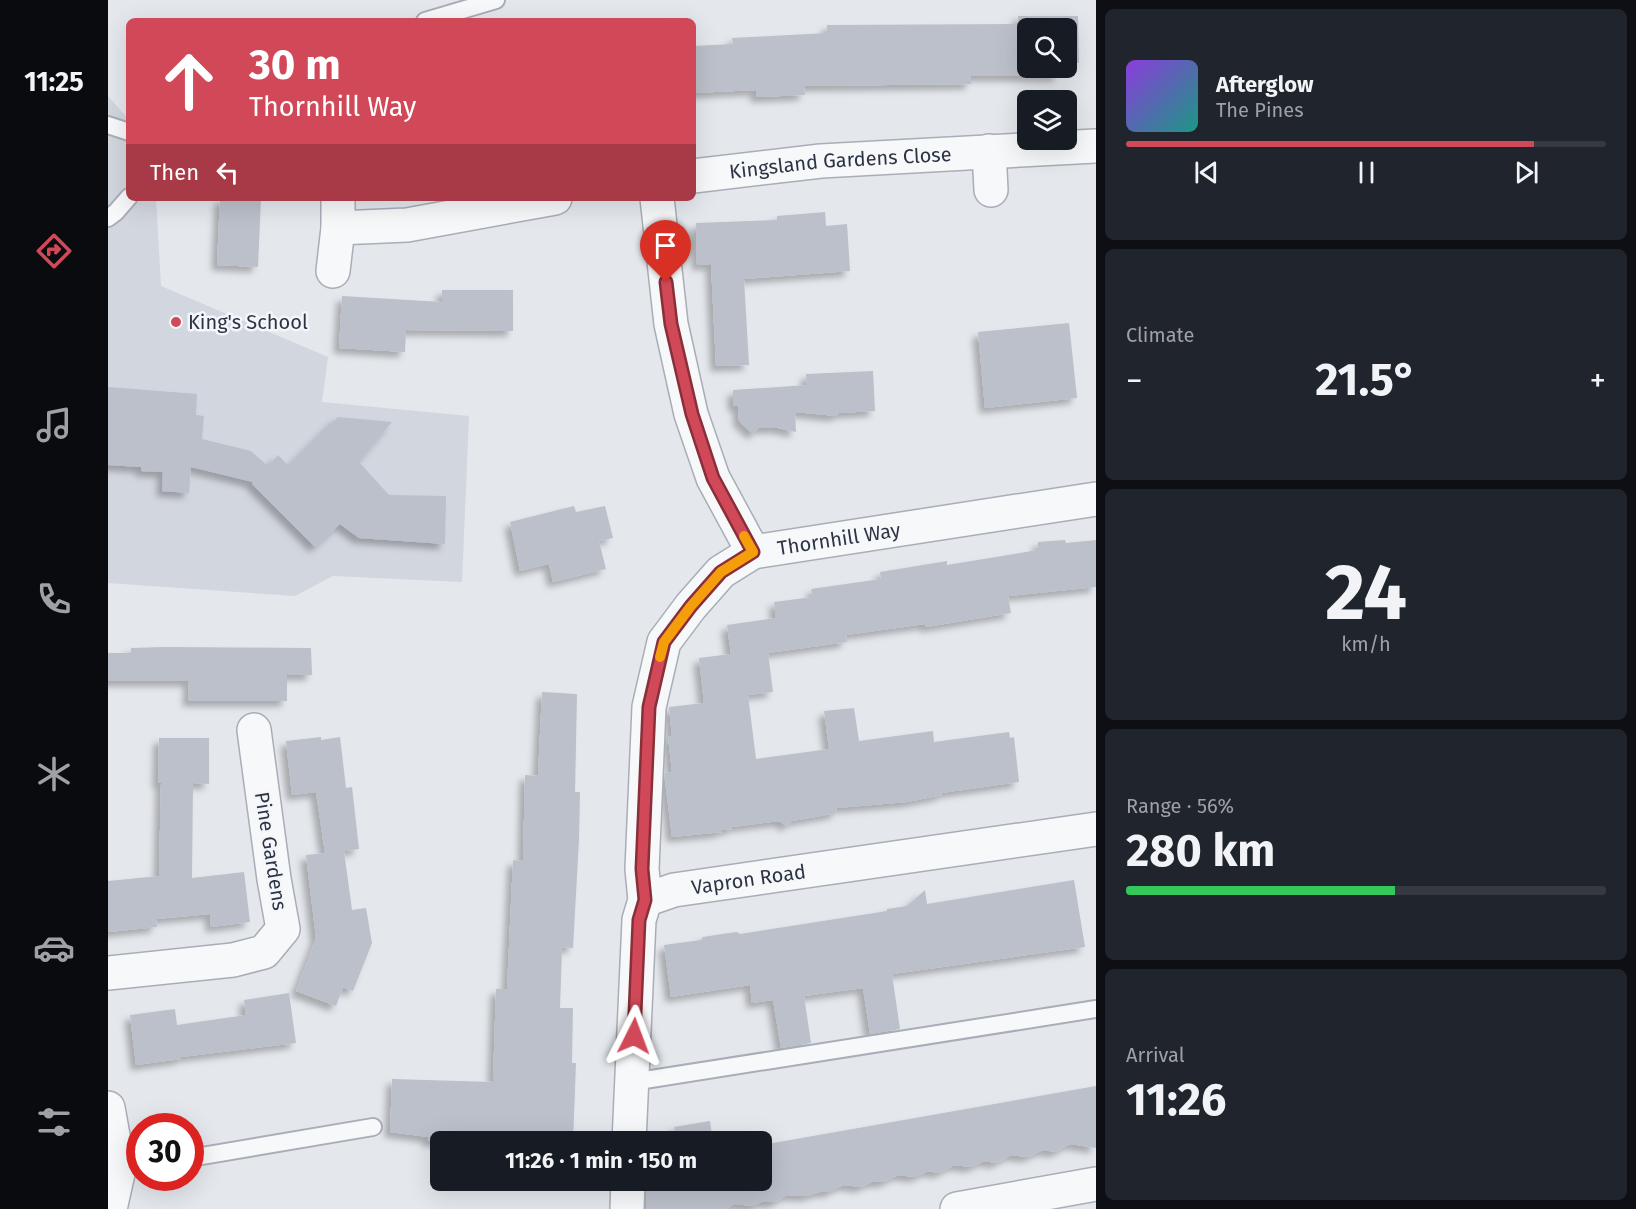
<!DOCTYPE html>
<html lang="en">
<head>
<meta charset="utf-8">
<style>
	:root { --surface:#171b24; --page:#20242c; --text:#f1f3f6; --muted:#9ea1a6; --line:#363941; --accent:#d14958 }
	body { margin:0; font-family:"Fira Sans",sans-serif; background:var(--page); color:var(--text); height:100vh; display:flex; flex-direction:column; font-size:22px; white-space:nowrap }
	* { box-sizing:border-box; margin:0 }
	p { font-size:20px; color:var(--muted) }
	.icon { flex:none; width:33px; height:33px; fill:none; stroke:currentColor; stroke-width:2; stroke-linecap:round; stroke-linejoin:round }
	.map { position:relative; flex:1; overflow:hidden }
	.panel { display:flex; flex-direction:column; gap:9px; padding:9px; background:#0d0f14; width:540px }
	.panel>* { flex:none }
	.hud { position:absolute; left:18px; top:18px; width:570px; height:183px; border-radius:9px; box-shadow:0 6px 24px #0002; background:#d14958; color:#fff; overflow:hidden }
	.controls { position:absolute; left:909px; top:18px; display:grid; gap:12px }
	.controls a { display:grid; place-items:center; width:60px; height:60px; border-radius:9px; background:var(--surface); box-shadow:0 6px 24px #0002; font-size:30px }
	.speed { position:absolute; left:18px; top:1113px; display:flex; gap:12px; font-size:30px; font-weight:700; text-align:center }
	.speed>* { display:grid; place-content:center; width:78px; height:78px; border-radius:50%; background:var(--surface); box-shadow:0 6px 24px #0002; line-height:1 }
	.speed .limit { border:9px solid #d22; background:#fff; color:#111 }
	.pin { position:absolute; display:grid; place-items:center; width:51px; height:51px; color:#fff; margin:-62px -26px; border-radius:50% 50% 50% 0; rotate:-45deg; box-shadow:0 0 6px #0007 }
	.pin .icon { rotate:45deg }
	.me { position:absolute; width:66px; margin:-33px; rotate:3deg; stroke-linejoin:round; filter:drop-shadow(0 0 4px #0008) }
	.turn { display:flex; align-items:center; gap:21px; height:126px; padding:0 24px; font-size:27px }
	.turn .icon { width:78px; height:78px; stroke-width:2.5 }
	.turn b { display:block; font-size:42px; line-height:51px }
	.then { display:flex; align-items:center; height:57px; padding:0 24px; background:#0003; gap:12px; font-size:22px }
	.big { font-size:45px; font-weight:700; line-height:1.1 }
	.panel .widget { flex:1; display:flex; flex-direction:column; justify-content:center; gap:9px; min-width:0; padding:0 21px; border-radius:9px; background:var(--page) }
	.panel .dial { align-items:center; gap:0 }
	.dial b { font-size:78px; line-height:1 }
	.song { display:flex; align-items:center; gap:18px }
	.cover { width:72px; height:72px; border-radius:9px; background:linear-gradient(135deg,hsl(270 70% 55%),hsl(170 70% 35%)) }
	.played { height:6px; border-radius:3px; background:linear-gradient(90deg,var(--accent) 85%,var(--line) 85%) }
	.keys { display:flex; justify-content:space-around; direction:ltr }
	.heat { display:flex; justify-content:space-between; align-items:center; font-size:33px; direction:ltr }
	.charge { height:9px; border-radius:4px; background:linear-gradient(90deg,#34c759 56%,var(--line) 0) }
	.trip { position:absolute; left:322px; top:1131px; width:342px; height:60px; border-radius:9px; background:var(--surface); box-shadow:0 6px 24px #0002; font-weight:700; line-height:60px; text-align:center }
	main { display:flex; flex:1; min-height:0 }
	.menu { display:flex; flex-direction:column; width:108px; justify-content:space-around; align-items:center; background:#090b0e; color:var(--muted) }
	.menu .icon { width:42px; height:42px }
	.menu .on { color:var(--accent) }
	.menu b { font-size:27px; color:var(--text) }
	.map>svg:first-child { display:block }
</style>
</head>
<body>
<main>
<nav class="menu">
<b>11:25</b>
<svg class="icon on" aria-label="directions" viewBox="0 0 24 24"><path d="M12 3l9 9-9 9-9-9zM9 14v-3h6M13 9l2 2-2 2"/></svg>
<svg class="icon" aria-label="music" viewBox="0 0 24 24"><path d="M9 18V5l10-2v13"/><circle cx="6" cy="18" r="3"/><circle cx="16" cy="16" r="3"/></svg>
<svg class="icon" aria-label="phone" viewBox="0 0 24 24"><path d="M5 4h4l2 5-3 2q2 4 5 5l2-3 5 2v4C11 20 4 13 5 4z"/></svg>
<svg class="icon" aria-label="climate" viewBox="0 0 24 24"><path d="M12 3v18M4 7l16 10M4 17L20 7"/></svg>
<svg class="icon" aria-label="car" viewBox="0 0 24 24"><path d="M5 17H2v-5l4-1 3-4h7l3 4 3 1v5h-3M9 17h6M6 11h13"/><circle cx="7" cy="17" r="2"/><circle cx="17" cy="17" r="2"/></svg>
<svg class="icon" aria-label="filters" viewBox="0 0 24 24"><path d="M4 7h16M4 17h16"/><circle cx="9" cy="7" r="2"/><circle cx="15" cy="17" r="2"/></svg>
</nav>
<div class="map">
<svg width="988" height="1209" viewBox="0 0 988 1209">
	<defs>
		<filter id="shadow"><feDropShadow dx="-5.5" dy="5.5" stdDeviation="3" flood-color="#0004"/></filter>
	</defs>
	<rect width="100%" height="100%" fill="#e4e7ec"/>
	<!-- built -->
	<path fill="#d2d6de" d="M 0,96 L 21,120 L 21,198 L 48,198 L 53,286 L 220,357 L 214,402 L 361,416 L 354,582 L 225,576 L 187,596 L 0,583 Z"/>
	<!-- building -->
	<path fill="#bbc0ca" filter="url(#shadow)" d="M 910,16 L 970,16 L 971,63 L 958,63 L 958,28 L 920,28 L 920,68 L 951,68 L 951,76 L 863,76 L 863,84 L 696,86 L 697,95 L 648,97 L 648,90 L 585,93 L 585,46 L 625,44 L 624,38 L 719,33 L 719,25 L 910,24 Z
		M 112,198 L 153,198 L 150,267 L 109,265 Z
		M 717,212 L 718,226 L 739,224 L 742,271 L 636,279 L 641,365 L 608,366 L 603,264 L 589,265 L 588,223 L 669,220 L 669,216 Z
		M 334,290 L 405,290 L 405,331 L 298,330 L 297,352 L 231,348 L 234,296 L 334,302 Z
		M 961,323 L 969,398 L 877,408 L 870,332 Z
		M 765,371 L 767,411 L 731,413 L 728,416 L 687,412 L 688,432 L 670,428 L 651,428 L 645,434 L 631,421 L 630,406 L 625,405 L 625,390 L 699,385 L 698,374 Z
		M 0,387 L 89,394 L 88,415 L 96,416 L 94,439 L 143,451 L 160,466 L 170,455 L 181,466 L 230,417 L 284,422 L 251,462 L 281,495 L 338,496 L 337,544 L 251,538 L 232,524 L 207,547 L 144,484 L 145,482 L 83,467 L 81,493 L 54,491 L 55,472 L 33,471 L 33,467 L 0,465 Z
		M 466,506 L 468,512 L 497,506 L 505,538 L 491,541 L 498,569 L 445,582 L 441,564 L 412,571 L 402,522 Z
		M 957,540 L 958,543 L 988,540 L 988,587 L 900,596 L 903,613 L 818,627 L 817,624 L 738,635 L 739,642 L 660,653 L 665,692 L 640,695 L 648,759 L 721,749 L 716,711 L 746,708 L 751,741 L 825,731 L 826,742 L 901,732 L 902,738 L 906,737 L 911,782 L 833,793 L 834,795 L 799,802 L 728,808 L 729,813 L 684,821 L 679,826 L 671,821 L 624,827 L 624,829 L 614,830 L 614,832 L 564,837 L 557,780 L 557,773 L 564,772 L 560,736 L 564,736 L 561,707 L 596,703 L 591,658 L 623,654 L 619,625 L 668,618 L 666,602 L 705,597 L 703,589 L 773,579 L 772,572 L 839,561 L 839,565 L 930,550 L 930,542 Z
		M 56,647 L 203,648 L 204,675 L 179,675 L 179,701 L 80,701 L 81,681 L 0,681 L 0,653 L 23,653 L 23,648 Z
		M 434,692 L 469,694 L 467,792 L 472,792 L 471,839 L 465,948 L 454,947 L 452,1008 L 465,1008 L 464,1063 L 468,1063 L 465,1142 L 320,1141 L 320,1137 L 282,1132 L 284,1079 L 385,1082 L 388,989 L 399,989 L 405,860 L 415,861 L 417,775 L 430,776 Z
		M 213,737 L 213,740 L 232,737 L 238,788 L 244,787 L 251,849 L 236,851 L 244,910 L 258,908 L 264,943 L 245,991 L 235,987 L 228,1006 L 188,991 L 208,938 L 198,855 L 217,853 L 208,792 L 184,795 L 178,741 Z
		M 51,738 L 101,738 L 101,784 L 85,783 L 84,878 L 136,872 L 142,922 L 103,927 L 102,914 L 48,919 L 49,927 L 0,932 L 0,881 L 51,876 L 53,783 L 50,783 Z
		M 966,880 L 977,947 L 784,974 L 792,1029 L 762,1034 L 755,988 L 696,996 L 703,1043 L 673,1048 L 665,1000 L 644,1003 L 642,985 L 563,997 L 556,945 L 593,940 L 595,937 L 614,934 L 629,932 L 632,934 L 779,911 L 779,909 L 799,906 L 817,890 L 819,904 Z
		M 181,993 L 188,1043 L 73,1057 L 73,1059 L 28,1065 L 22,1015 L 67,1009 L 69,1025 L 138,1015 L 136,1000 Z
		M 988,1086 L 988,1148 L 962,1144 L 947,1152 L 935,1150 L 919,1157 L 903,1155 L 888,1163 L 876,1161 L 863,1167 L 846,1165 L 831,1173 L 820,1171 L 807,1177 L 790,1175 L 776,1182 L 764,1182 L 753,1187 L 735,1185 L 721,1192 L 712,1192 L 698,1196 L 679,1195 L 667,1202 L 654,1202 L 645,1206 L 626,1204 L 617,1209 L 538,1209 L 539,1180 L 654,1180 L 654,1145 Z
		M 602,1121 L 605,1142 L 569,1142 L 566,1127 Z"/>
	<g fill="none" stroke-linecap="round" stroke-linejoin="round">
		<defs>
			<path id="service" d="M 317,21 L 388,0
				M 0,125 L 21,132
				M 0,218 L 8,212 L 21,197
				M 524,1082 L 988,1009
				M 82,1158 L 265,1127"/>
			<g id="minor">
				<path d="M 881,151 L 883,190"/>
				<path id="s1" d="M 585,176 L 713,161 L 987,146"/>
				<path d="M 230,198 L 230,228 L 299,225 L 447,198"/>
				<path d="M 549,198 L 563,324 L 583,414 L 605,478 L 645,552"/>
				<path d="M 225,271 L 230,228"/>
				<path id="s2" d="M 537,900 L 566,890 L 988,829"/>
				<path d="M 0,973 L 125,960 L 156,952 L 175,929 L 166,879 L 146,730"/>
				<path d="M 0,1108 L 11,1169 L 2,1209"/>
				<path id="s3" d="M 521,1142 L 531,920 L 537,900 L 534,869 L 541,707 L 556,642 L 583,606 L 613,572 L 645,552 L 988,499"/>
				<path d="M 519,1209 L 520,1180"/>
				<path d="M 849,1209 L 988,1184"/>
			</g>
		</defs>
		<!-- service casing -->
		<use href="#service" stroke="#a9adb7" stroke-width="20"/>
		<!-- minor casing -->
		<use href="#minor" stroke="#a9adb7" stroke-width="36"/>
		<!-- service -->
		<use href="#service" stroke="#f7f8fa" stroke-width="16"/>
		<!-- minor -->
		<use href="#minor" stroke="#f7f8fa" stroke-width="33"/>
	</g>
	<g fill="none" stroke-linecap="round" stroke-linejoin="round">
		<defs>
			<path id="route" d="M 526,1036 L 531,920 L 537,900 L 534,869 L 541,707 L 556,642 L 583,606 L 613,572 L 645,552 L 605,478 L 584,414 L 563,324 L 558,282"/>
		</defs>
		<!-- route casing -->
		<use href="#route" stroke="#882f39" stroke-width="15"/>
		<!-- route -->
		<use href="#route" stroke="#d14958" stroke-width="10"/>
		<!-- slow -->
		<path stroke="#f59e0b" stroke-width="10" d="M 552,657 L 556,642 L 583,606 L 613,572 L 645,552 L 636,536"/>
	</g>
	<!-- markers -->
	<circle fill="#d14958" stroke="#f4f6f9" stroke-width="2" cx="68" cy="322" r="6"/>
	<g text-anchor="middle" stroke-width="5" stroke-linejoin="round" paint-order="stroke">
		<!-- street labels -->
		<g font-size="20" fill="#2b3345" stroke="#f4f6f9">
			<text dy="7" stroke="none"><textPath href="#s1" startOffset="148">Kingsland Gardens Close</textPath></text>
			<text dy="7" stroke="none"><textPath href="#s3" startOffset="718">Thornhill Way</textPath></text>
			<text transform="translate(163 851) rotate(81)" y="7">Pine Gardens</text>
			<text dy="7" stroke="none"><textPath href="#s2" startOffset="106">Vapron Road</textPath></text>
		</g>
		<!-- poi labels -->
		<g font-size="20" fill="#2b3345" stroke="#f4f6f9" text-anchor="start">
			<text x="80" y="329">King's School</text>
		</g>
	</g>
</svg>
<div class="controls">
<a><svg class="icon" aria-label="search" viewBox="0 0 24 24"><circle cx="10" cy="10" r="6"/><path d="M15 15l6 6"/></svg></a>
<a><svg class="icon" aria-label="layers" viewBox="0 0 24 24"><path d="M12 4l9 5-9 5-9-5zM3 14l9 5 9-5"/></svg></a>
</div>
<div class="speed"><div class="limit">30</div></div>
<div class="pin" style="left:558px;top:282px;background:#d93025"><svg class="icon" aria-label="arrive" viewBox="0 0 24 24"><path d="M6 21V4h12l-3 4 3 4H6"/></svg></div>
<svg class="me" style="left:526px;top:1036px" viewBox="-20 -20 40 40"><path d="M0-17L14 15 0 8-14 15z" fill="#d14958" stroke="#fff" stroke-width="4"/></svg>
<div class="trip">11:26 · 1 min · 150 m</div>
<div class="hud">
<div class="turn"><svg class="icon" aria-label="ahead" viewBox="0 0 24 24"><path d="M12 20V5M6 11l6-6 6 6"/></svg><div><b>30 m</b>Thornhill Way</div></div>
<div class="then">Then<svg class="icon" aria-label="left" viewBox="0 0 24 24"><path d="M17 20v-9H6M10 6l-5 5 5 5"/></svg></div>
</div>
</div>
<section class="panel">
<div class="widget">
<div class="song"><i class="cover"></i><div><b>Afterglow</b><p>The Pines</p></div></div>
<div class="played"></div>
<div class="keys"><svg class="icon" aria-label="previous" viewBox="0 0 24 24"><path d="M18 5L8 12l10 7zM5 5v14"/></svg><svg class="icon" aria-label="pause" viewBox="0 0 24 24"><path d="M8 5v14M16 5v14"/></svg><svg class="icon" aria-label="next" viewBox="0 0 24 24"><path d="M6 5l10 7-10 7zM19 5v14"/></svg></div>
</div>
<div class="widget"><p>Climate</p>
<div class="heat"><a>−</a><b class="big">21.5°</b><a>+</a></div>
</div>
<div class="widget dial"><b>24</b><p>km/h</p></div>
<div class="widget"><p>Range · 56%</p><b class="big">280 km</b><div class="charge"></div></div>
<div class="widget"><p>Arrival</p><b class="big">11:26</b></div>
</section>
</main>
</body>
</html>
